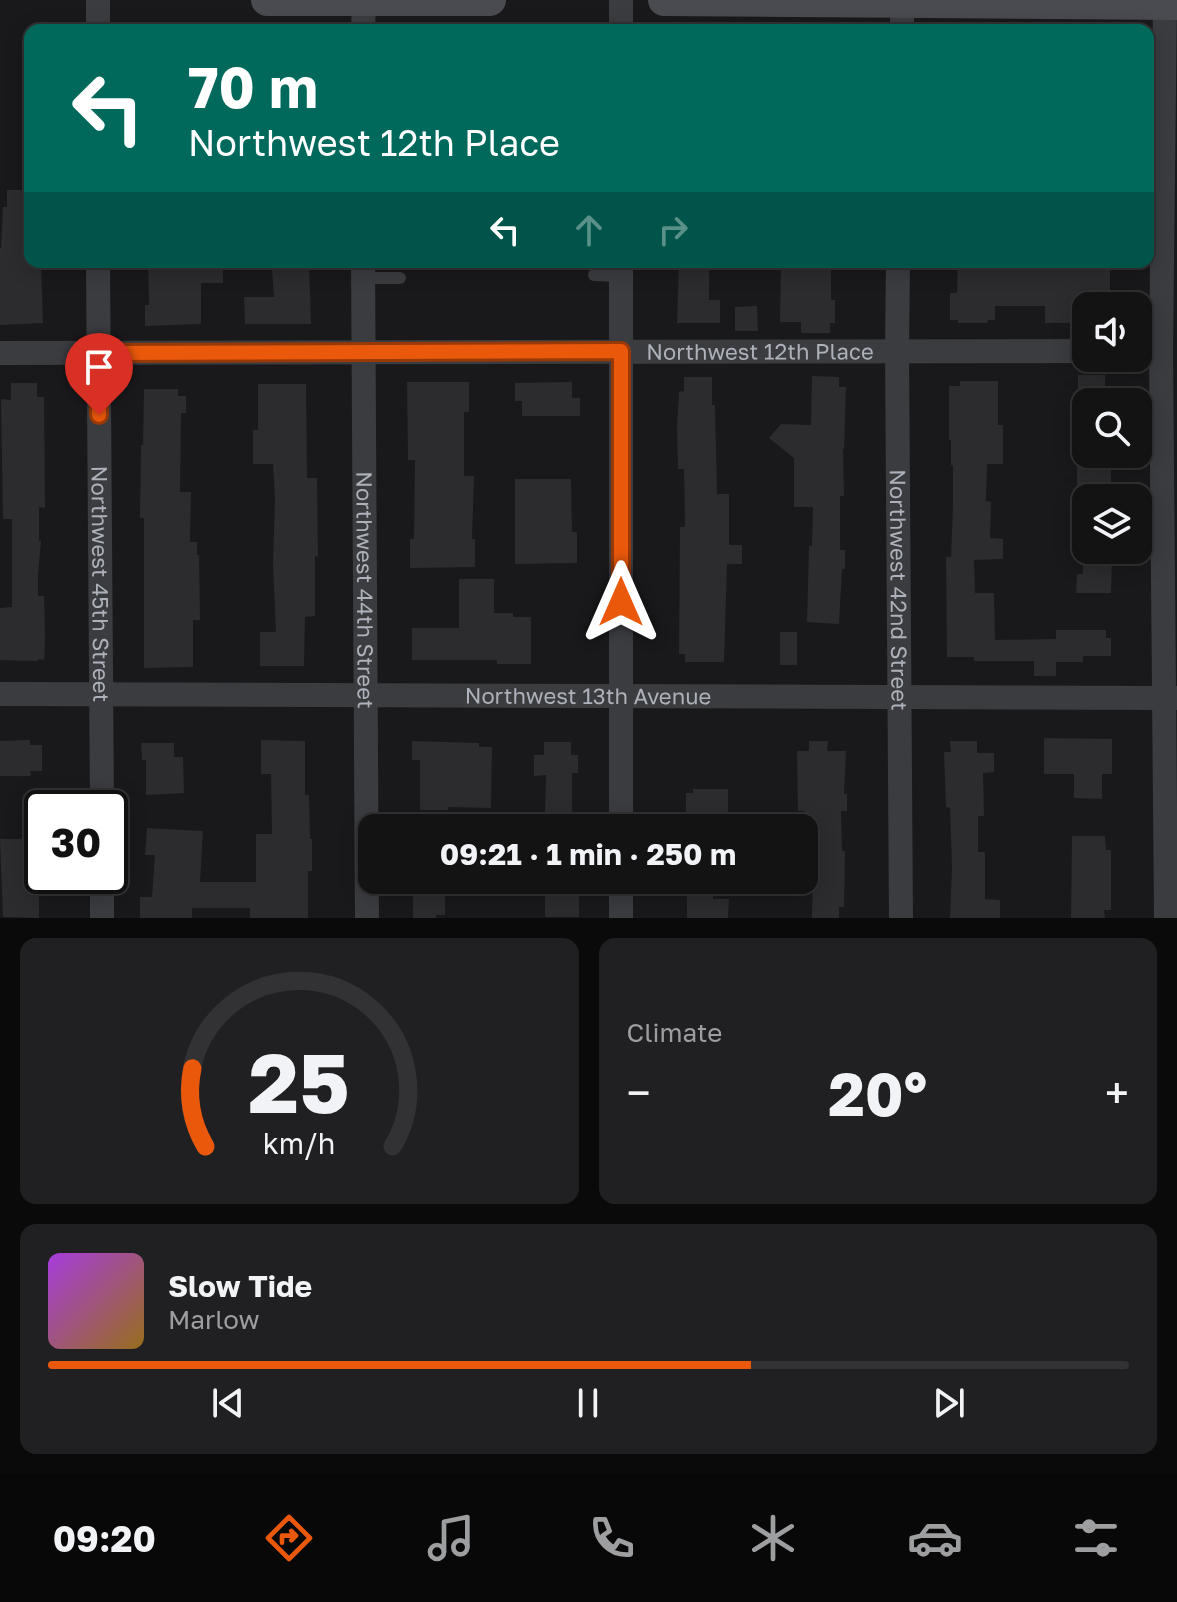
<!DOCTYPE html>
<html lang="en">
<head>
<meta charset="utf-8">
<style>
	:root { --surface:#131314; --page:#202022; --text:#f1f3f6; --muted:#9d9ea0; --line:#323234; --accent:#ea580c }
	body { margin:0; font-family:"Golos Text",sans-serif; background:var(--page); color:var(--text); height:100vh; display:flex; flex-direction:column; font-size:30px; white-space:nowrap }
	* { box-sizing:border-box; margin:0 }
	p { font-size:26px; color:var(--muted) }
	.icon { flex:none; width:44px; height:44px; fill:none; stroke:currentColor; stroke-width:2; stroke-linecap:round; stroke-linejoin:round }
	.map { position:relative; height:918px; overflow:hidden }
	.panel { display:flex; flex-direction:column; gap:20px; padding:20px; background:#0a0a0b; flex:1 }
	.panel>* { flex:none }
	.hud { position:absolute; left:24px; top:24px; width:1130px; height:244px; border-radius:16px; box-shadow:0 4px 20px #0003,0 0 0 2px var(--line); background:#00695c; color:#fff; overflow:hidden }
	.controls { position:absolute; left:1072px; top:292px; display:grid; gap:16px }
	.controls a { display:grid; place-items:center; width:80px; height:80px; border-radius:16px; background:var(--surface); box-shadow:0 4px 20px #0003,0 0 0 2px var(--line); font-size:40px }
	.speed { position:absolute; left:24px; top:790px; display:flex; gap:16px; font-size:40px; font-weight:700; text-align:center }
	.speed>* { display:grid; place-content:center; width:104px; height:104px; border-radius:50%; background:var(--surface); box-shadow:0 4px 20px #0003,0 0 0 2px var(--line); line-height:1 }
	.speed .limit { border:4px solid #111; border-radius:12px; background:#fff; color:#111 }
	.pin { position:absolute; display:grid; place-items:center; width:68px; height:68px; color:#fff; margin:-82px -34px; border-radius:50% 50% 50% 0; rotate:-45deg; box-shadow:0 0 8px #0007 }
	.pin .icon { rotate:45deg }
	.me { position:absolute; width:88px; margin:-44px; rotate:0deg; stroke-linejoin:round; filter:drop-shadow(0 0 6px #0008) }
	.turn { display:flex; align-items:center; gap:28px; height:168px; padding:0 32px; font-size:36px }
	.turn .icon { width:104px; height:104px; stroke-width:2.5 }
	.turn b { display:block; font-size:56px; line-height:68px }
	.lanes { display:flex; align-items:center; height:76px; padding:0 32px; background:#0003; justify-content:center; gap:40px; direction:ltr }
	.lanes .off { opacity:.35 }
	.big { font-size:60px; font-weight:700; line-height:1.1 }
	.panel .tile { flex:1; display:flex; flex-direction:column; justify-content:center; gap:12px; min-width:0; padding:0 28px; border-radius:16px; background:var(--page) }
	.panel .dial { align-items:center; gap:0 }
	.dial svg { height:208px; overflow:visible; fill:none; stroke:var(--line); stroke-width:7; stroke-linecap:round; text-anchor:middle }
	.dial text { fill:var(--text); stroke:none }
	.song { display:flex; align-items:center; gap:24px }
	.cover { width:96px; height:96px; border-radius:12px; background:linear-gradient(135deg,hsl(280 70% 55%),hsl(40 70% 35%)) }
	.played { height:8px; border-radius:4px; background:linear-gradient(90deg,var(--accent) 65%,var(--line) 65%) }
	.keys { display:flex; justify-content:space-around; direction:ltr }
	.heat { display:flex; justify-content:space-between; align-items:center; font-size:44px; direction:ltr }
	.panel .tiles { flex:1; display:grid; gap:20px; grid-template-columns:1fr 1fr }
	.tile:last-child { grid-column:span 2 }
	.trip { position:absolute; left:358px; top:814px; width:460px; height:80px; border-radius:16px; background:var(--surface); box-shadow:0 4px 20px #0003,0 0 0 2px var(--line); font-weight:700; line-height:80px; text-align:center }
	.dock { display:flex; height:128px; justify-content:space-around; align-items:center; background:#080808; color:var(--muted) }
	.dock .icon { width:56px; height:56px }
	.dock .current { color:var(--accent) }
	.dock b { font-size:36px; color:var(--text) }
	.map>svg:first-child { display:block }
</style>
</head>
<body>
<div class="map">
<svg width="1177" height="918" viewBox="0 0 1177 918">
	<rect width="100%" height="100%" fill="#19191b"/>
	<!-- building -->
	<path fill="#2c2c2f" d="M 7,190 L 30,190 L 30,262 L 41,262 L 43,323 L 0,325 L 0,248 L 1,248 L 3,207 L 7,207 Z
		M 148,262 L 223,262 L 223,283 L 201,283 L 201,324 L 145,326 L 145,305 L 149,305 Z
		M 278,262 L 309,262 L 311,324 L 245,324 L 244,297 L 274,297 L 272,269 L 278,269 Z
		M 679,262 L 709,262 L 709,300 L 720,300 L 720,323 L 677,323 Z
		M 781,262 L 831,262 L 831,300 L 835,300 L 835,323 L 830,323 L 830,333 L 801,333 L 801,322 L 780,322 Z
		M 958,262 L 1110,262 L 1110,306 L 1086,306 L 1086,323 L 1045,323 L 1045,306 L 995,306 L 995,320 L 988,320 L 987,323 L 958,323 L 958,320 L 950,320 L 950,293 L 957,293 Z
		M 757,306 L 758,331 L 735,331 L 735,307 Z
		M 1078,375 L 1105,375 L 1105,402 L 1078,402 Z
		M 812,376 L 839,377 L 839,387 L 846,387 L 844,449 L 843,449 L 844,496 L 840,496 L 840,550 L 845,550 L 845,569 L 842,569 L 839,624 L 807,622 L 809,546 L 812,546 L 813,507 L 794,507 L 794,458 L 769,438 L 781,424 L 811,425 Z
		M 684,377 L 712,377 L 712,405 L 715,405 L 717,494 L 729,494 L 729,545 L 742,545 L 742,564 L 727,564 L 724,662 L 685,662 L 685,654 L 679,654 L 680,527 L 685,527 L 684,469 L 678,469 L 677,427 L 679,392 L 684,391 Z
		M 960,381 L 998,381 L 998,425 L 1003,425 L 1003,464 L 987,464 L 986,501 L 991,502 L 990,538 L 1003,539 L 1003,559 L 974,560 L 975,593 L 994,593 L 995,640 L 1056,639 L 1056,630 L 1106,630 L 1106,638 L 1111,638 L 1111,656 L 1083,656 L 1083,662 L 1056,662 L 1056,676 L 1034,676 L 1034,661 L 974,661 L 974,657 L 947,657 L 946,557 L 951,557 L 953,506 L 953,465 L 951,465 L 951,440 L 949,440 L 949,386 L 960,386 Z
		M 407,382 L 469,382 L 469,412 L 464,412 L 464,476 L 474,476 L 472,539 L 475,539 L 475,567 L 410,568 L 410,539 L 414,539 L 415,460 L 408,460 Z
		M 572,382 L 572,398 L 580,398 L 580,416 L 522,416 L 522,401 L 515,401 L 515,383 Z
		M 11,383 L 37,383 L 37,397 L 44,397 L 45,508 L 39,507 L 39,541 L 41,541 L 38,575 L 38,596 L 44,596 L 45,638 L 44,660 L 38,659 L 38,661 L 0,660 L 0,608 L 12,607 L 12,519 L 3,519 L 1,399 L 11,400 Z
		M 258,384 L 306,384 L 307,478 L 317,478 L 318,557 L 315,556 L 315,616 L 305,617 L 304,666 L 260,666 L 260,632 L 276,632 L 273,564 L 275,498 L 273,464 L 253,464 L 253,430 L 258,430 Z
		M 144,389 L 178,389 L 178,396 L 186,396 L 186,413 L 181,413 L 180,492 L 191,492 L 190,542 L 197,542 L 197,555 L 199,555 L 200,620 L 193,620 L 193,667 L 144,668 L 144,518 L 140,518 L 141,445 L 143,445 Z
		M 1077,454 L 1111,454 L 1111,498 L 1077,498 Z
		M 515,479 L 571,479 L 572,532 L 577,532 L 577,563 L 515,564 Z
		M 1083,554 L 1112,554 L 1111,593 L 1076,593 L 1077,574 L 1083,574 Z
		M 459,579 L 494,579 L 494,613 L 513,613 L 513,617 L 531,617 L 531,664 L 497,664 L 497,660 L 412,660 L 412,628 L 459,628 Z
		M 780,632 L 797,632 L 797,665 L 780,665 Z
		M 1044,738 L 1112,739 L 1112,774 L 1102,774 L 1102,799 L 1074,798 L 1074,774 L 1044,774 Z
		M 30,740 L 30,745 L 42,745 L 42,771 L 30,771 L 31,776 L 0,776 L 0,741 Z
		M 261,740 L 305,741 L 305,795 L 309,795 L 310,839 L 312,839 L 312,871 L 308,871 L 308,918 L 250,918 L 250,908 L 192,908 L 192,918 L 140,918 L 140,897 L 152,897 L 155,855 L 145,855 L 147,828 L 203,831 L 200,882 L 256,882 L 256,834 L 272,834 L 271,774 L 261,774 Z
		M 412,741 L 479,743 L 479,747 L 492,747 L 491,808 L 448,807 L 448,810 L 420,810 L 420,760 L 412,760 Z
		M 809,741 L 828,741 L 827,751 L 846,751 L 844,794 L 847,794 L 847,811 L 841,811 L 842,851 L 845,851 L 844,907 L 839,907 L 839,918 L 812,918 L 813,862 L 810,862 L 810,847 L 804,847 L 804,811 L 798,811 L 797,751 L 809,751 Z
		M 950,741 L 977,741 L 977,753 L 994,753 L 994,772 L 983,773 L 984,816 L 978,816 L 978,852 L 985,852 L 985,899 L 1000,900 L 1000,918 L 950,918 L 952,868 L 950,808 L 946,807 L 944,752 L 951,752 Z
		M 544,742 L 571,742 L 571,755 L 578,755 L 578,773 L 572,773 L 572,814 L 545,814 L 546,775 L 534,776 L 534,755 L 544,755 Z
		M 141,743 L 174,743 L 174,757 L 183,757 L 184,793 L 146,795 L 146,760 L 142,760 Z
		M 693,789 L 728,789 L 728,820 L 692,820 L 692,817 L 686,817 L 686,793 L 693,793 Z
		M 1072,836 L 1105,836 L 1106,850 L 1111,850 L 1111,910 L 1104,910 L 1105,918 L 1071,918 Z
		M 0,839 L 42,839 L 42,873 L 39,873 L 39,918 L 3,917 Z
		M 579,885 L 579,917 L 545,917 L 545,886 Z
		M 413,886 L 445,886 L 445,915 L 436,915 L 436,918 L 413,918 Z
		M 687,888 L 713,888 L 713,899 L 729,899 L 728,918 L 687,918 Z"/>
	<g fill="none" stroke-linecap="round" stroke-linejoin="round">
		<!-- service -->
		<path stroke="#3b3c40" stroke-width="12" d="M 594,275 L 621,276
			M 362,278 L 400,278"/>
		<!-- minor -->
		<g stroke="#3b3c40" stroke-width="24">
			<path d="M 621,0 L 621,30"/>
			<path d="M 1165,0 L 1161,351 L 1166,918"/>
			<path d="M 98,30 L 98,0"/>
			<path d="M 363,30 L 364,1"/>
			<path d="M 902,30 L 902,3"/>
			<path id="s1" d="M 98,262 L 102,808"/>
			<path id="s2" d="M 363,262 L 367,918"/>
			<path id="s3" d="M 898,262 L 897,350 L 901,918"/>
			<path id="s4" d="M 0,353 L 1086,351"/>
			<path id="s5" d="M 0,694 L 1177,698"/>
			<path d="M 621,828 L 621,262"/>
			<path d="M 102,918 L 102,876"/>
			<path d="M 621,918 L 621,880"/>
		</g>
		<!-- secondary -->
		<path stroke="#494b50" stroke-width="32" d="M 267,0 L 490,0
			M 664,0 L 1177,4"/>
	</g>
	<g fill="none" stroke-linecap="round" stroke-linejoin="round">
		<defs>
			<path id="route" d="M 99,415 L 98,353 L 621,351 L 621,602"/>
		</defs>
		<!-- route casing -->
		<use href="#route" stroke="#983908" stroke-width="20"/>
		<!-- route -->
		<use href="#route" stroke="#ea580c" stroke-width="14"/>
	</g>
	<g text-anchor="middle" stroke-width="8" stroke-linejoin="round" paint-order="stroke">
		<!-- street labels -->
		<g font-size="22" fill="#adb1b9" stroke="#141416">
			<text dy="8" stroke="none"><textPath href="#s4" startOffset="760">Northwest 12th Place</textPath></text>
			<text dy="8" stroke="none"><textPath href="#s1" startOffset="322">Northwest 45th Street</textPath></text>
			<text dy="8" stroke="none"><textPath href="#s2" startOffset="328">Northwest 44th Street</textPath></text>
			<text dy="8" stroke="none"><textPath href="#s3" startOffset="328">Northwest 42nd Street</textPath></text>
			<text dy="8" stroke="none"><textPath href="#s5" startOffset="588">Northwest 13th Avenue</textPath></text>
		</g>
	</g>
</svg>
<div class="controls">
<a><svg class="icon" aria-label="sound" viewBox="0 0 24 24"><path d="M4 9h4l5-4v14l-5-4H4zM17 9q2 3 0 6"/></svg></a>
<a><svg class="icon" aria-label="search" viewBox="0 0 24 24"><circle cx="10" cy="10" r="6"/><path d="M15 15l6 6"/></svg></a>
<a><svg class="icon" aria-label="layers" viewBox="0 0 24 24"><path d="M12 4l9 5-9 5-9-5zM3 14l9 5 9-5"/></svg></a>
</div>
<div class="speed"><div class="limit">30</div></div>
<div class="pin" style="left:99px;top:415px;background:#d93025"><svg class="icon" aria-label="arrive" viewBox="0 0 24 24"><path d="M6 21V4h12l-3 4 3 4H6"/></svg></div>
<svg class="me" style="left:621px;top:602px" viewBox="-20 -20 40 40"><path d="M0-17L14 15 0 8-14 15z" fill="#ea580c" stroke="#fff" stroke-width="4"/></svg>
<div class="trip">09:21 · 1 min · 250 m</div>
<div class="hud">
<div class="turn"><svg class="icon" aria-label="left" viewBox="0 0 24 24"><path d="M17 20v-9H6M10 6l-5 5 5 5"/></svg><div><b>70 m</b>Northwest 12th Place</div></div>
<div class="lanes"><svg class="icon" aria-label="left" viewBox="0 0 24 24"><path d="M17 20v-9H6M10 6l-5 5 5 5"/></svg><svg class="icon off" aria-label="ahead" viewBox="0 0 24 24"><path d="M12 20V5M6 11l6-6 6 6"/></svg><svg class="icon off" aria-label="right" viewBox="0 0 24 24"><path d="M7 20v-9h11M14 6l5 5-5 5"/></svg></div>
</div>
</div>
<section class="panel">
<div class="tiles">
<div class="tile dial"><svg viewBox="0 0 100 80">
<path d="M14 69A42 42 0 1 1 86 69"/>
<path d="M14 69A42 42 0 0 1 9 39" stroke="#ea580c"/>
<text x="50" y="56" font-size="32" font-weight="700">25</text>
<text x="50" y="72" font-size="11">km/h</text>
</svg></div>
<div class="tile"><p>Climate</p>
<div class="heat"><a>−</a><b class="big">20°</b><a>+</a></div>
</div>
<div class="tile">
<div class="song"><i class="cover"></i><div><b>Slow Tide</b><p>Marlow</p></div></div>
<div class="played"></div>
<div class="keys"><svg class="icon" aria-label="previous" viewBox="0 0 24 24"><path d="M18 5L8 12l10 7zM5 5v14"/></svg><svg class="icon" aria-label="pause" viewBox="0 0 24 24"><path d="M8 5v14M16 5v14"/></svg><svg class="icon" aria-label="next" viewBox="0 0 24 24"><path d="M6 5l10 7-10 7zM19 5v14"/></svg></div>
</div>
</div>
</section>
<nav class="dock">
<b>09:20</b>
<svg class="icon current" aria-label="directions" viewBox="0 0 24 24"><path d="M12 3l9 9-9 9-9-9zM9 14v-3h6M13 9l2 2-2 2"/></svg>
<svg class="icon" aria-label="music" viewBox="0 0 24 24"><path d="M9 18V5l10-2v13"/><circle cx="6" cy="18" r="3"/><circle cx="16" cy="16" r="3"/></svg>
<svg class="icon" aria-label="phone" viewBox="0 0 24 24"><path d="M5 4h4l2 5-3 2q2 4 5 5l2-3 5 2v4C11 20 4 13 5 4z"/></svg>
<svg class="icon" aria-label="climate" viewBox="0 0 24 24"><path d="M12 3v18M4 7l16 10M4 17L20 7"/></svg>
<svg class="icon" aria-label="car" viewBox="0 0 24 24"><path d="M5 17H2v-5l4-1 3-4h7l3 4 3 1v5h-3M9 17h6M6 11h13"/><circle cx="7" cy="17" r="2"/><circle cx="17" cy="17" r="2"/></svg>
<svg class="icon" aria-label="filters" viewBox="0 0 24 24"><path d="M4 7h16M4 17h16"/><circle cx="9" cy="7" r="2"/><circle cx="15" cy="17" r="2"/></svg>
</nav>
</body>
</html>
